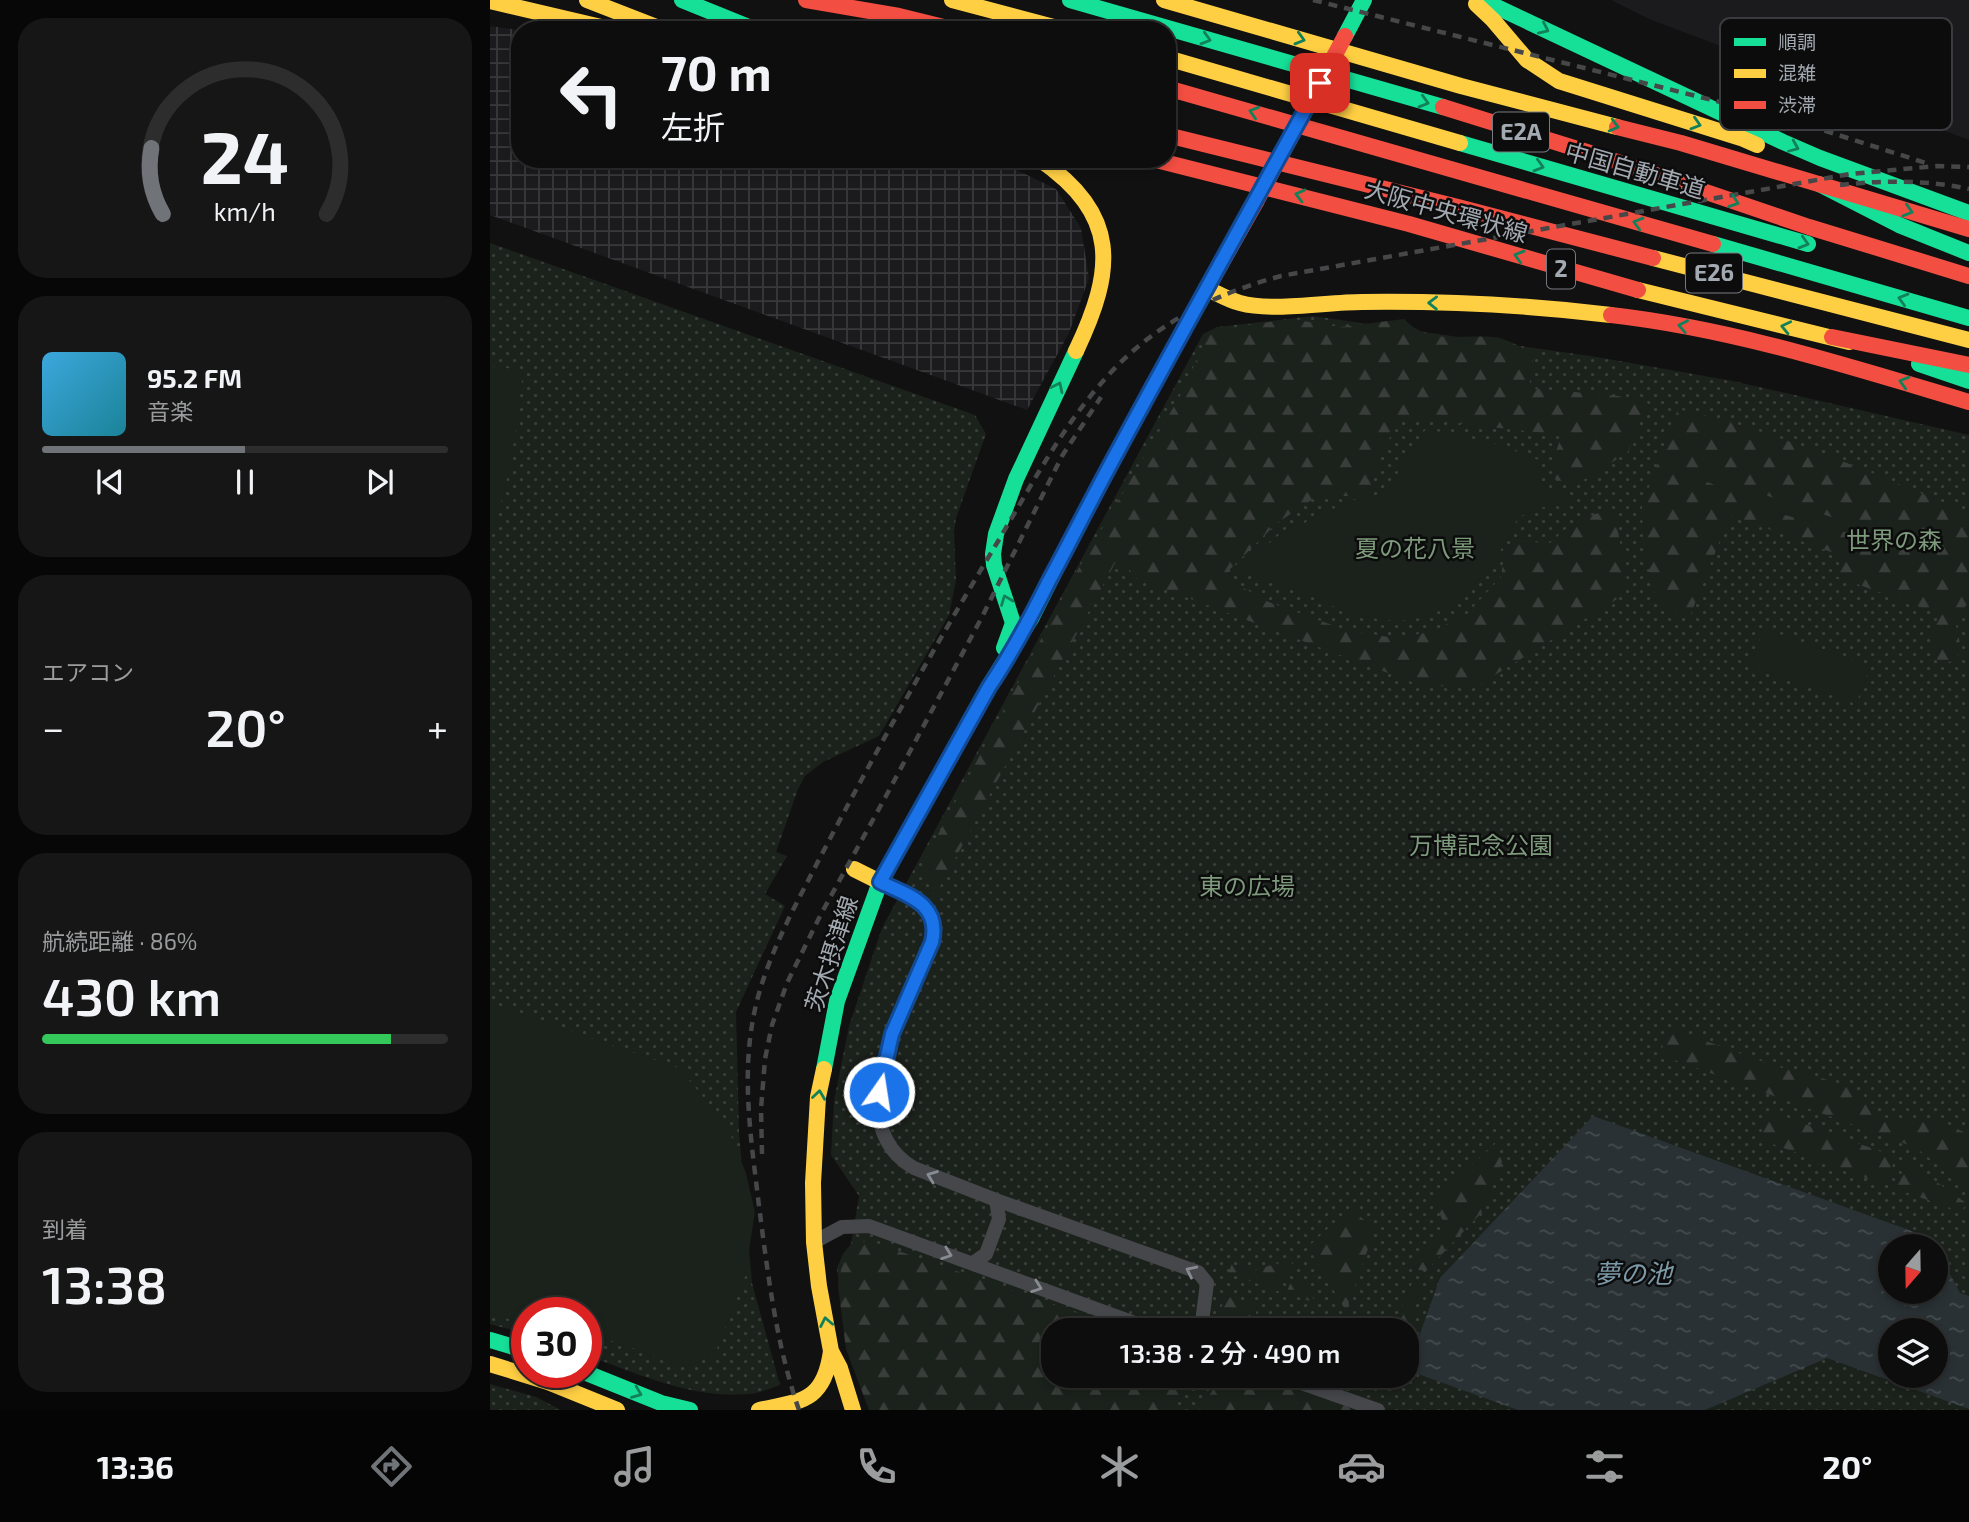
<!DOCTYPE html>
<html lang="ja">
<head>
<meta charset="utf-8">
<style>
	:root { --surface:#0d0d0d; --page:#161616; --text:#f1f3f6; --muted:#9a9c9d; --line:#2d2d2e; --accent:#707479 }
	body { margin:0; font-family:"Exo 2","Noto Sans JP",sans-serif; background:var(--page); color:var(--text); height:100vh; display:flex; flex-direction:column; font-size:26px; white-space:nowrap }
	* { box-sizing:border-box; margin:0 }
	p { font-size:23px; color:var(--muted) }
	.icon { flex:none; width:38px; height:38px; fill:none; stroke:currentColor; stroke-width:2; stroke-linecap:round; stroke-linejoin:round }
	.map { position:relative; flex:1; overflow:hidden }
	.panel { display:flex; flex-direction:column; gap:18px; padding:18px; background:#070707; width:490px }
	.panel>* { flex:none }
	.banner { position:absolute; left:21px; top:21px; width:665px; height:147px; border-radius:28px; box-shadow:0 4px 10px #0003,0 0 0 2px var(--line); background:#0d0d0d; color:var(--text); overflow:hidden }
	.needle { width:46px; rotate:200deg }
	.fabs { position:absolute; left:1388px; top:1234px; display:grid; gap:14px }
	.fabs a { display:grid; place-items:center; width:70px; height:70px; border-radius:50%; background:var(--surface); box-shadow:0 4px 10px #0003,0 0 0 2px var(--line); font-size:35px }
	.speed { position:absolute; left:21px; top:1297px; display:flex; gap:14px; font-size:35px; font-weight:700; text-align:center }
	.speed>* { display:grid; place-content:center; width:91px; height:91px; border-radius:50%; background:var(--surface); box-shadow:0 4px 10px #0003,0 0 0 2px var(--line); line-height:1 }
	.speed .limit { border:10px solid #d22; background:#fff; color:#111 }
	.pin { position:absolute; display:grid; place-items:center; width:60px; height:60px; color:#fff; margin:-30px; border-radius:14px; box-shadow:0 4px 10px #0006 }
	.me { position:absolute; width:77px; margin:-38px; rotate:13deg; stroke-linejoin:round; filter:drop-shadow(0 0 5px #0008) }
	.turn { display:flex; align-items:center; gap:24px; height:147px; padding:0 35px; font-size:32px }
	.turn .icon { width:91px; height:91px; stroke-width:2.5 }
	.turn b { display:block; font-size:49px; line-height:60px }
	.big { font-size:52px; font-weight:600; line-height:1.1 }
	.panel .card { flex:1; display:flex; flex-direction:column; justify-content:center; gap:10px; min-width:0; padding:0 24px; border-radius:28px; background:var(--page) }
	.panel .dial { align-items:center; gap:0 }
	.dial svg { height:182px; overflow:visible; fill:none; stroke:var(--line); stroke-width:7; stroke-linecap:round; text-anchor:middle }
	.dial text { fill:var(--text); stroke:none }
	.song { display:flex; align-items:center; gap:21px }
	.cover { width:84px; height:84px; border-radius:10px; background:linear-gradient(135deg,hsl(200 70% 55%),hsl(190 70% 35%)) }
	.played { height:7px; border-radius:4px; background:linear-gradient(90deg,var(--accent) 50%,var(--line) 50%) }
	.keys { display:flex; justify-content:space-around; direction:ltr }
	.heat { display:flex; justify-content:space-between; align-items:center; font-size:38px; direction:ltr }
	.charge { height:10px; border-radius:5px; background:linear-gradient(90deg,#34c759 86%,var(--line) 0) }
	.trip { position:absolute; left:551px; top:1318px; width:378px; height:70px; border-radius:28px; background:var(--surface); box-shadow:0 4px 10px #0003,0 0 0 2px var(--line); font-weight:600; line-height:70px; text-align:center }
	.menu { display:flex; height:112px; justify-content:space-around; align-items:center; background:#050505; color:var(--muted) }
	.menu .icon { width:49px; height:49px }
	.menu .active { color:var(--accent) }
	.menu b { font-size:32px; color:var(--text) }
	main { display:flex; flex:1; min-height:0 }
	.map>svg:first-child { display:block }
</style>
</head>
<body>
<main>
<section class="panel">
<div class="card dial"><svg viewBox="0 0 100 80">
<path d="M14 69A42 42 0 1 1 86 69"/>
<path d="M14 69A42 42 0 0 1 9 40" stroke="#707479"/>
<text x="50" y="56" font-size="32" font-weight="700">24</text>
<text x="50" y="72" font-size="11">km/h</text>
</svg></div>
<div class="card">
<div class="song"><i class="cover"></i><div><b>95.2 FM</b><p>音楽</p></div></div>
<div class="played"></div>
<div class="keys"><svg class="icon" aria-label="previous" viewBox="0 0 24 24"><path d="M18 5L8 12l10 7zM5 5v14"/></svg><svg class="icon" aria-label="pause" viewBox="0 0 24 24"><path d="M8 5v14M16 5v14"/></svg><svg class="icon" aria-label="next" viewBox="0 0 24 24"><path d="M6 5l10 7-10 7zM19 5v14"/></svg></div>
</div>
<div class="card"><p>エアコン</p>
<div class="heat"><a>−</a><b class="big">20°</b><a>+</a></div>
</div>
<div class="card"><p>航続距離 · 86%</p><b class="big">430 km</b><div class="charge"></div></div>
<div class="card"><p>到着</p><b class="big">13:38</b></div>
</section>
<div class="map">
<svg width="1479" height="1410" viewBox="0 0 1479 1410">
	<defs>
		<pattern id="industrial-grid" width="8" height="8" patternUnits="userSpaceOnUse" patternTransform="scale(1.75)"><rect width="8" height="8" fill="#1b1b1d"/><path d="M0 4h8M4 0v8" fill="none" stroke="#39393b"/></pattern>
		<pattern id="grass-dots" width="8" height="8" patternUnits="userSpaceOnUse" patternTransform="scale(1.75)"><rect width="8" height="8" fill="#1b211b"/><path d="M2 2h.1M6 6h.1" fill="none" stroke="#393e3a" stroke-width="1.8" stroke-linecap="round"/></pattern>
		<pattern id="forest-firs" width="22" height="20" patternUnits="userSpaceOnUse" patternTransform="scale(1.75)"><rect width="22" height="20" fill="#1b211b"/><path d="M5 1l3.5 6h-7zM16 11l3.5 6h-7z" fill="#393e3a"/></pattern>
		<pattern id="water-ripples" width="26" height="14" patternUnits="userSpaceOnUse" patternTransform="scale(1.75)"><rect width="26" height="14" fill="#293135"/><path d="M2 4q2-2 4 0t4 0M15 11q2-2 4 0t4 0" fill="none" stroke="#454c50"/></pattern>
	</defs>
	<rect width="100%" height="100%" fill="#111"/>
	<!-- built -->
	<path fill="#1b1b1d" d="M 1121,0 L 1479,0 L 1479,140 L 1159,19 Z"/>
	<!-- industrial -->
	<path fill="url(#industrial-grid)" d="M 0,26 L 30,30 L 30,159 L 499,159 L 515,164 L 566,189 L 591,228 L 599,278 L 579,333 L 537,410 L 0,215 Z"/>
	<!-- grass -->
	<path fill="url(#grass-dots)" fill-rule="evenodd" d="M 0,243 L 485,415 L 496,434 L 466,518 L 464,532 L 466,580 L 459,615 L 389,736 L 333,762 L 315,776 L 308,789 L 286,852 L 297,856 L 275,894 L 295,906 L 246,1012 L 249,1132 L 262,1283 L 290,1385 C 280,1388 269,1394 259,1394 C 202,1399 148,1374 96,1355 L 96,1312 L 37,1312 L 37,1334 L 0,1324 Z
		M 823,316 L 1107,357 L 1243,381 L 1479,435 L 1479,1410 L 384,1410 L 351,1306 L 347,1268 L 353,1254 L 361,1244 L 369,1196 L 341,1155 L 344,1101 L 359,1026 L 392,928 L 713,334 L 727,327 ZM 1400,1246 L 1446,1246 L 1446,1292 L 1400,1292 ZM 564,1330 L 917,1330 L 917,1376 L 564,1376 ZM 1400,1330 L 1446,1330 L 1446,1376 L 1400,1376 Z
		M 0,1384 L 46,1397 L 71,1410 L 0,1410 Z"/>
	<!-- forest -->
	<path fill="url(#forest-firs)" d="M 801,319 L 850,327 L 914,319 C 940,346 971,334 1003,337 C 1017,338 1032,348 1044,354 L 1039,388 L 1128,396 L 1158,403 L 1138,452 L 1098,478 L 1082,484 L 1064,479 L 1062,462 L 1072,435 L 914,417 L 894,446 L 878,497 L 829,495 L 787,523 L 733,576 L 776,601 L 853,629 L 904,638 L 941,632 L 976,615 L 1011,577 L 1015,548 L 1027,541 L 1060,543 L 1087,519 L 1124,509 L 1137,581 L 1132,596 L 984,688 L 930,685 L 645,578 L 639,569 L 625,563 L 445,896 L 434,876 L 432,865 L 587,571 L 693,391 L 719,331 Z
		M 1188,409 C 1288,431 1384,474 1479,513 L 1479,601 L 1465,621 L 1471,648 L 1465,661 L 1451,663 L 1437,650 L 1449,614 L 1345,576 L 1352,556 L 1240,515 L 1200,616 L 1192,617 L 1175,608 L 1163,590 L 1153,538 L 1152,506 Z
		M 1188,1031 L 1288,1067 L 1323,1075 L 1358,1087 L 1380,1102 L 1391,1116 L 1405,1121 L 1433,1119 L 1460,1125 L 1479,1135 L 1479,1188 L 1430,1151 L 1416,1144 L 1176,1057 C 1170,1047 1172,1042 1178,1032 Z
		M 1279,1111 L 1406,1157 L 1395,1185 L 1269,1139 Z
		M 1008,1141 L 1012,1162 L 994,1210 L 936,1271 L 924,1269 L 929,1251 L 955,1226 L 944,1201 Z
		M 1416,1160 L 1476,1203 L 1472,1212 L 1406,1189 Z
		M 860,1208 L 885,1229 L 856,1311 L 818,1247 Z
		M 377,1240 L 636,1330 L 564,1330 L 564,1376 L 695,1376 L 686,1410 L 379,1410 L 356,1349 L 348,1286 L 353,1260 L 364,1248 Z
		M 800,1260 L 805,1268 L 794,1280 L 790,1292 L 738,1273 L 742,1264 L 761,1271 Z
		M 809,1274 L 826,1303 L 796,1293 L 801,1282 Z
		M 922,1283 L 932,1287 L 917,1330 L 902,1329 Z
		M 734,1294 L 769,1307 L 766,1312 L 766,1326 L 770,1330 L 728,1330 Z
		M 744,1376 L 771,1376 L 867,1410 L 710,1410 L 726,1385 Z"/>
	<!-- garden -->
	<path fill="#1b211b" d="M 0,366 L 33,370 C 27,427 20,483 0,537 Z
		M 936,429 L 1007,444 L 1051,461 L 1049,481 L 1060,488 L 1083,496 L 1078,505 L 1054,507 L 1028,517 C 1004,571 961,628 894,620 C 881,618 865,615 852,610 C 846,608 840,604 833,601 C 805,590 776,580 747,570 L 801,525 L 814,524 L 828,512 L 846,508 L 862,500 L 881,499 L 904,483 L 912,462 Z
		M 1219,469 L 1266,492 L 1341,517 L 1394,528 L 1402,537 L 1403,548 L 1396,550 L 1362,534 L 1295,515 L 1220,483 L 1206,479 L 1203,475 Z
		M 1274,628 L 1380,667 L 1366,704 L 1260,666 Z
		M 0,1004 L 189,1068 L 237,1126 L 256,1173 L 265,1212 L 255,1277 L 225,1354 L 197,1367 L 96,1332 L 96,1312 L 37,1312 L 37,1326 L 0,1312 Z"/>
	<!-- water -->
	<path fill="url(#water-ripples)" fill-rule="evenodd" d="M 1103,1116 L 1441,1238 L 1470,1293 L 1479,1296 L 1479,1409 L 1337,1358 L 1215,1410 L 1028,1410 L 917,1370 L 950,1278 ZM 1400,1246 L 1446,1246 L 1446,1292 L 1400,1292 ZM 1400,1330 L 1446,1330 L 1446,1376 L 1400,1376 Z"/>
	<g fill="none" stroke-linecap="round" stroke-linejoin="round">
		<!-- street -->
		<path stroke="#45474a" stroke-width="14" d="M 390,882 C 418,895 450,904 442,942 L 402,1034 L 387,1100 C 388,1129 399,1154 424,1168 L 506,1200 L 708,1272 L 717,1283 L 711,1330
			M 324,1242 L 352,1227 L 379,1226 L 664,1330
			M 483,1263 L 496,1254 L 509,1219 L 506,1200
			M 791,1376 L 888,1410"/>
		<!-- fast -->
		<path stroke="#16e098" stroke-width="16" d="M 192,0 L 266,30
			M 580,0 L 953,107
			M 992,0 L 1293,142 L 1330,158 L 1479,213
			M 855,36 L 874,0
			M 970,143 L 1318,244
			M 1329,184 L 1409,225 L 1479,253
			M 1223,244 L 1479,318
			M 1429,364 L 1479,381
			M 514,648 L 523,623 L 504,565 L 503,554 L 506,534 L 526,479 L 586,351
			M 334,1069 L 347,1001 L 390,882 L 499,686 L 542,617 L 574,553
			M 0,1340 L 37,1351
			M 94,1372 L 171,1403 L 200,1410"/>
		<!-- slow -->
		<path stroke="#ffcf43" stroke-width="16" d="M 97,0 L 174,30
			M 462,0 L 575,30
			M 674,0 L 971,86 L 1127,127
			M 0,1 L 124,30
			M 986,4 L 1003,20 L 1037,60 L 1069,81 L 1251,138 L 1267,145
			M 677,58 L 970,143
			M 549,159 C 630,215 625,269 586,351
			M 1163,258 L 1479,340
			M 716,288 C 727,293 738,300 750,303 C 783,312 836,302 872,302 C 955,301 1039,305 1121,315
			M 1148,290 L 1359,342
			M 364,869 L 390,882
			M 334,1069 L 328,1097 L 323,1183 L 324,1242 L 329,1286 L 341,1351 L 350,1368 L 363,1410
			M 0,1364 L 58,1382 L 127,1410
			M 269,1410 C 313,1401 334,1401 341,1351"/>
		<!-- jam -->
		<path stroke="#f24e42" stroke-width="16" d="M 316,0 L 409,16 L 466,30
			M 677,88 L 1223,244
			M 953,107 L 1113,157 L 1319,227 L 1479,276
			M 1127,127 L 1191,143 L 1479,229
			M 677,135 L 968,207 L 1163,258
			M 662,159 L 919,224 L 1148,290
			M 1121,315 C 1244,329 1361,367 1479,402
			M 1342,337 L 1479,365
			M 574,553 L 663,385 L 766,202"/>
		<!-- rail -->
		<path stroke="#464749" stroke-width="4.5" stroke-dasharray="9 7" stroke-linecap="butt" d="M 823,0 L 1298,119 L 1439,164
			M 1350,185 C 1393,180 1437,180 1479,189
			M 272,1154 L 271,1109 L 275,1059 L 282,1025 L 297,983 L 331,914 L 396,796 L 492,617 L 572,456 L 611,397
			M 309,1410 C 286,1344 278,1275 269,1206 C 262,1146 252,1085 262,1025 C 268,986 284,949 301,914 C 365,788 434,664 507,543 C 544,481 578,415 629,364 C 674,319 731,292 791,276 L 1360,174 L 1447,166 L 1479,167"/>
		<!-- jam-bridge -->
		<path stroke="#f24e42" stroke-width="16" d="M 766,202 L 855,36"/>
	</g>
	<!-- one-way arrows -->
	<defs><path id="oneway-chevron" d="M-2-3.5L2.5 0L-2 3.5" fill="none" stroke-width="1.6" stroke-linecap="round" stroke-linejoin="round" transform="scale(1.75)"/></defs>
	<g stroke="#128159">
		<use href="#oneway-chevron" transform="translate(1054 29) rotate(25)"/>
		<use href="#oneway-chevron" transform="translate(716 39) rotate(16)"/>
		<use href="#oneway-chevron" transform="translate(810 39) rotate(16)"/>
		<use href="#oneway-chevron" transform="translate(934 102) rotate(16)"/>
		<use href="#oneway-chevron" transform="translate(764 112) rotate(-164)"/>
		<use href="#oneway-chevron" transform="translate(1206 124) rotate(17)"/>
		<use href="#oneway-chevron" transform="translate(1124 126) rotate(15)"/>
		<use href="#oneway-chevron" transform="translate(1304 147) rotate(23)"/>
		<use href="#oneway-chevron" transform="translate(1049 166) rotate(16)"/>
		<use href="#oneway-chevron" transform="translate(810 195) rotate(-166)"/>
		<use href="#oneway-chevron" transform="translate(1244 202) rotate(19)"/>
		<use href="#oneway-chevron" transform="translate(1418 211) rotate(17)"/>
		<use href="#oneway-chevron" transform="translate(1148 223) rotate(-164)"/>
		<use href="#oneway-chevron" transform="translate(1314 243) rotate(16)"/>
		<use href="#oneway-chevron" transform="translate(1029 256) rotate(-164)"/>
		<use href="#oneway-chevron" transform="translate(1413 299) rotate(-164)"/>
		<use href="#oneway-chevron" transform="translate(943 303) rotate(-179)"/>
		<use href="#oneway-chevron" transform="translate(1193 326) rotate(-169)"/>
		<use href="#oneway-chevron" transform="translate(1296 327) rotate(-167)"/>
		<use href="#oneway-chevron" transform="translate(1414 382) rotate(-164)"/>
		<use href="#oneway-chevron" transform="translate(568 387) rotate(-64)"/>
		<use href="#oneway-chevron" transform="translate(516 600) rotate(-111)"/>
		<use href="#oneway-chevron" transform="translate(329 1095) rotate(-82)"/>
		<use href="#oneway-chevron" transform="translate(336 1322) rotate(-101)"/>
		<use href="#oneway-chevron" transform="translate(147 1393) rotate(22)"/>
	</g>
	<g stroke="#878c92">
		<use href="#oneway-chevron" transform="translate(442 1176) rotate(-159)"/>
		<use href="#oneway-chevron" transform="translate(457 1254) rotate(20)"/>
		<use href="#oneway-chevron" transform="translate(701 1271) rotate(-154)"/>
		<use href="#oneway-chevron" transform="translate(547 1287) rotate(20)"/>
	</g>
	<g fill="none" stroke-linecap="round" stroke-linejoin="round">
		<defs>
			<path id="route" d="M 389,1092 L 402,1034 L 442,942 C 451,904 418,895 390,882 L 499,687 C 522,653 541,617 559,581 C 579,544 598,506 618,469 C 688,339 759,212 830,83"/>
		</defs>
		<!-- route casing -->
		<use href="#route" stroke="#114b97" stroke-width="18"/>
		<!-- route -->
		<use href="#route" stroke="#1a73e8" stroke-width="12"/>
	</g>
	<g text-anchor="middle" stroke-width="5" stroke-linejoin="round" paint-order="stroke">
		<!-- shield labels -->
		<g fill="#0c0c0d" stroke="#767a80" stroke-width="2">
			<rect x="1003" y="112.5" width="56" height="39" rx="5"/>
			<rect x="1057" y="249.5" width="28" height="39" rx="5"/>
			<rect x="1196" y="253.5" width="56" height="39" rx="5"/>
		</g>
		<g font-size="23" font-weight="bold" fill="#a3a9b1">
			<text x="1031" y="140">E2A</text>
			<text x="1071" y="277">2</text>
			<text x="1224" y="281">E26</text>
		</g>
		<!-- street labels -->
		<g font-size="24" fill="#a3a9b1" stroke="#0c0c0d">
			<text transform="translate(1145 171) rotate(16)" y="8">中国自動車道</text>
			<text transform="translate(956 212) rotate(16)" y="8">大阪中央環状線</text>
			<text transform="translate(342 954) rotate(-72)" y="8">茨木摂津線</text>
		</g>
		<!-- park labels -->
		<g font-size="24" fill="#7e9a7c" stroke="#0c0c0d">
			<text x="1404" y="549">世界の森</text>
			<text x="925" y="557">夏の花八景</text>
			<text x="991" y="854">万博記念公園</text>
			<text x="757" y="895">東の広場</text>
		</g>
		<!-- water labels -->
		<g font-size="26" font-style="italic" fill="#7d9aa9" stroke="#0c0c0d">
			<text x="1143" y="1283">夢の池</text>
		</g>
	</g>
	<!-- legend -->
	<rect x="1230" y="18" width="232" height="112" rx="10" fill="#0c0c0d" stroke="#393b3e" stroke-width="2"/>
	<rect x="1244" y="38" width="32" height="8" fill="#16e098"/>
	<rect x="1244" y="69" width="32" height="9" fill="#ffcf43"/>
	<rect x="1244" y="101" width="32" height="8" fill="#f24e42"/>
	<g font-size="19" fill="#a3a9b1">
		<text x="1288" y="49">順調</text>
		<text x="1288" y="80">混雑</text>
		<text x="1288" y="112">渋滞</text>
	</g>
</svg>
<div class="fabs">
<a><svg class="needle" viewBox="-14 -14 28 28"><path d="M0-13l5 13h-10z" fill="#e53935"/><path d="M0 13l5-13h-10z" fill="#9a9c9d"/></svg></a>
<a><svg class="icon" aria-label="layers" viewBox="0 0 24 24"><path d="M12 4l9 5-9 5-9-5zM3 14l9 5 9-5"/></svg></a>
</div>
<div class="speed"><div class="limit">30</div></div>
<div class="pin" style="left:830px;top:83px;background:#d93025"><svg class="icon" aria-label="arrive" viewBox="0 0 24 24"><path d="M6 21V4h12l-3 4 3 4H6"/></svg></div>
<svg class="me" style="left:389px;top:1092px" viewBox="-20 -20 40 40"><circle r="17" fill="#1a73e8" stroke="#fff" stroke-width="3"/><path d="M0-11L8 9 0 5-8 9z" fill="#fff"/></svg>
<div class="trip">13:38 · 2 分 · 490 m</div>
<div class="banner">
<div class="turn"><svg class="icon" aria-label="left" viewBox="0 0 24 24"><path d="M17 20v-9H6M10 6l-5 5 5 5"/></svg><div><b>70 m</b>左折</div></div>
</div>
</div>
</main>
<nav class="menu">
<b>13:36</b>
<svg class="icon active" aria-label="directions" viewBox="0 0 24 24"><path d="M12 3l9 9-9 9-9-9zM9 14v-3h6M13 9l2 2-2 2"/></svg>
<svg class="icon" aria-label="music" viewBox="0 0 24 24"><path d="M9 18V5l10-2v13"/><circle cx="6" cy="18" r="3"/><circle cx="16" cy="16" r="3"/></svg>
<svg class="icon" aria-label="phone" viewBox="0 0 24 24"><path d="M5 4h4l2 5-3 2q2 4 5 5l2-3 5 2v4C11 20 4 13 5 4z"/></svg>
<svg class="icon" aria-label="climate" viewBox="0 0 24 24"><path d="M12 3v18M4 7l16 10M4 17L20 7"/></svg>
<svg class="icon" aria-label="car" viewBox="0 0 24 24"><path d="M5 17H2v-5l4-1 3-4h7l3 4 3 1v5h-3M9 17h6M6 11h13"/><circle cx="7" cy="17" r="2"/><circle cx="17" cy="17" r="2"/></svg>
<svg class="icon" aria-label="filters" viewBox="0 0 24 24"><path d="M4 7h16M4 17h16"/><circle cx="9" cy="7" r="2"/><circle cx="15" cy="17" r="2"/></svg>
<b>20°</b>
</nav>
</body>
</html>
